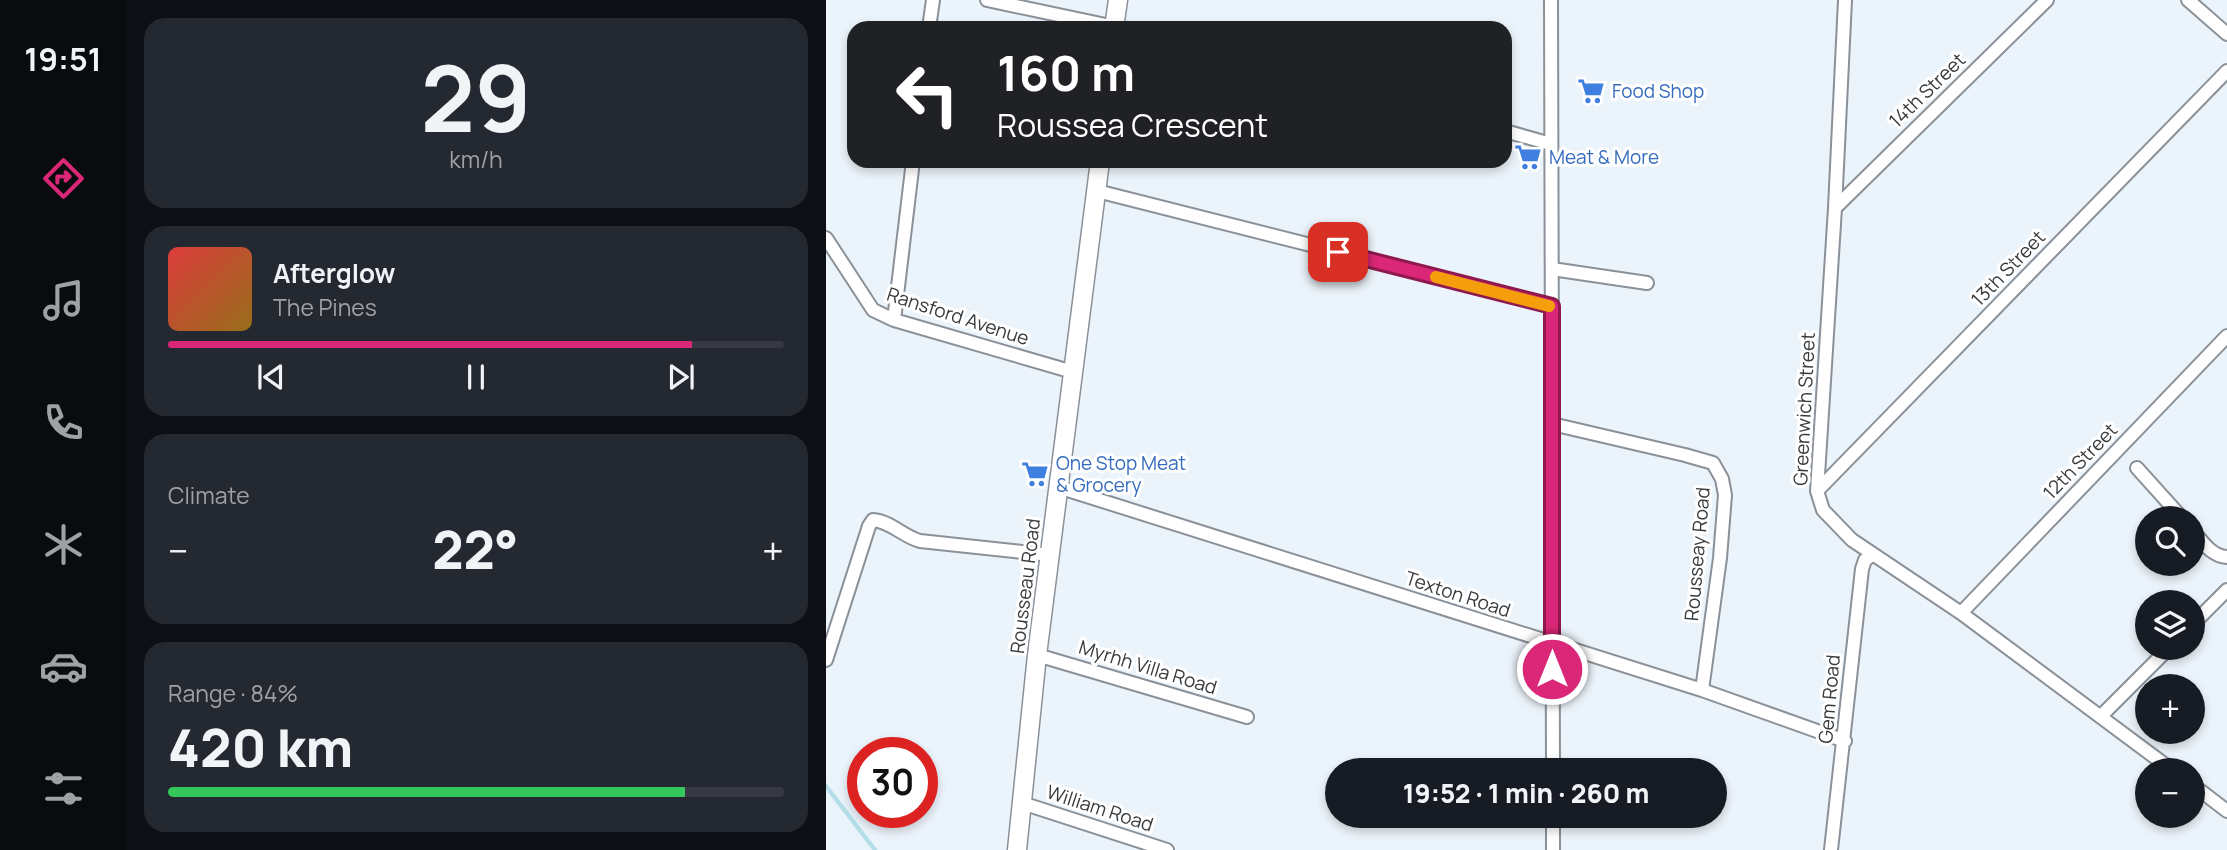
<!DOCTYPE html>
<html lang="en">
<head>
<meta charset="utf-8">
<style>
	:root { --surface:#171b24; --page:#242831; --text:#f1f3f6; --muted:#9ea1a6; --line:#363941; --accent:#db2777 }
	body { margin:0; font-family:Manrope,sans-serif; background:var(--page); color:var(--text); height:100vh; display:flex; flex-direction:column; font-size:26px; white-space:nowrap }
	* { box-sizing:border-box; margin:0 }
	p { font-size:23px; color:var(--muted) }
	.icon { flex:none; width:38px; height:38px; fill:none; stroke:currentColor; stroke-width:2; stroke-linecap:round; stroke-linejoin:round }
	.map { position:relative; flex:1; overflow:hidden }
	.drawer { display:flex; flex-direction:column; gap:18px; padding:18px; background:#0d0f14; width:700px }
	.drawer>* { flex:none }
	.hud { position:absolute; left:21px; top:21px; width:665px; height:147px; border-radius:21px; box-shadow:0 4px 10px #0003; background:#202124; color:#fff; overflow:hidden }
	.tools { position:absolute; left:1309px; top:506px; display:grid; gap:14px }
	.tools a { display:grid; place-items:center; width:70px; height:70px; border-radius:50%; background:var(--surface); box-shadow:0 4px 10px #0003; font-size:35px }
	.speed { position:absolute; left:21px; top:737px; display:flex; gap:14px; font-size:35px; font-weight:700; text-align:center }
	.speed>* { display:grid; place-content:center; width:91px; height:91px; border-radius:50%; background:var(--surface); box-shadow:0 4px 10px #0003; line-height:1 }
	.speed .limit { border:10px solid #d22; background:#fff; color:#111 }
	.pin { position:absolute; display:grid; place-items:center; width:60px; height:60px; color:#fff; margin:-30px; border-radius:14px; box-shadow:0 4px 10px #0006 }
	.me { position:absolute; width:77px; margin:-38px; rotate:0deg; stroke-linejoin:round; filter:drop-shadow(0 0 5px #0008) }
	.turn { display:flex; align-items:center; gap:24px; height:147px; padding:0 35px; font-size:32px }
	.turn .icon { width:91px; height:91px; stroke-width:2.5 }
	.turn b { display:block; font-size:49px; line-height:60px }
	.big { font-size:52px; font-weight:800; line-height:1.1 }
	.drawer .tile { flex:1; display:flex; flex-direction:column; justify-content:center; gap:10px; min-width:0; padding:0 24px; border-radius:21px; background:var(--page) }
	.drawer .dial { align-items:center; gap:0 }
	.dial b { font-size:91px; line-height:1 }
	.song { display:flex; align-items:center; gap:21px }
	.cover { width:84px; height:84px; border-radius:10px; background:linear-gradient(135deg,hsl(0 70% 55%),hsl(40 70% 35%)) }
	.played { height:7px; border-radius:4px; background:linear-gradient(90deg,var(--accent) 85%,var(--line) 85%) }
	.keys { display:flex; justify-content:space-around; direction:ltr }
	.heat { display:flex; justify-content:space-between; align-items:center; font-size:38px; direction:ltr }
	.charge { height:10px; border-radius:5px; background:linear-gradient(90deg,#34c759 84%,var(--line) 0) }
	.trip { position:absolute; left:499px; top:758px; width:402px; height:70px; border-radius:35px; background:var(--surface); box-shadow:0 4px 10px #0003; font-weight:800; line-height:70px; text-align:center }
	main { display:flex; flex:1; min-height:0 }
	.tabs { display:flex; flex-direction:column; width:126px; justify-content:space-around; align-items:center; background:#090b0e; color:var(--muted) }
	.tabs .icon { width:49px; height:49px }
	.tabs .current { color:var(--accent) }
	.tabs b { font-size:32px; color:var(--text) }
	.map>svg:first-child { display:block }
</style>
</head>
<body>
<main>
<nav class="tabs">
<b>19:51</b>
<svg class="icon current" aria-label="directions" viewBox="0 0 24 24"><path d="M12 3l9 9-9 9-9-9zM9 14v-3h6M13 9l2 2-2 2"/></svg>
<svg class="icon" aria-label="music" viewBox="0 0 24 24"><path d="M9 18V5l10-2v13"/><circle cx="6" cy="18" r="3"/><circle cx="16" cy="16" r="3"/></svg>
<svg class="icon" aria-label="phone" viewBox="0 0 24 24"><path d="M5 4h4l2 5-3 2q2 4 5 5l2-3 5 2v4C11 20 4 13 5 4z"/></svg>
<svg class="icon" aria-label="climate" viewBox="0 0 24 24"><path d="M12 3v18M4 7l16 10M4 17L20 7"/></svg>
<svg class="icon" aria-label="car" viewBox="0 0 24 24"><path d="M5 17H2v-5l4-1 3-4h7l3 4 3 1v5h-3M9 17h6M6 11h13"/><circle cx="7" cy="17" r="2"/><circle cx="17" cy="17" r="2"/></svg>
<svg class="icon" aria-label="filters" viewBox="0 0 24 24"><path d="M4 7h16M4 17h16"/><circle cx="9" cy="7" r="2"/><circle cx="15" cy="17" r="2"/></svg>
</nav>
<section class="drawer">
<div class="tile dial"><b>29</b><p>km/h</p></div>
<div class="tile">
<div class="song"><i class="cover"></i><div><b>Afterglow</b><p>The Pines</p></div></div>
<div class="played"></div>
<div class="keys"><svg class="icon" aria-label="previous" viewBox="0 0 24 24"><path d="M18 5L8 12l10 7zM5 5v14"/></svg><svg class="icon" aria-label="pause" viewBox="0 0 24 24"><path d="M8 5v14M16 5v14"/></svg><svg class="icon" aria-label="next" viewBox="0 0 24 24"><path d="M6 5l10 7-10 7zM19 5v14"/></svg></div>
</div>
<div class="tile"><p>Climate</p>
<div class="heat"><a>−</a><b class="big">22°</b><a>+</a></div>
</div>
<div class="tile"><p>Range · 84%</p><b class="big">420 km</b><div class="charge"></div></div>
</section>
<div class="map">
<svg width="1401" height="850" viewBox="0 0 1401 850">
	<rect width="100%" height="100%" fill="#ecf4fb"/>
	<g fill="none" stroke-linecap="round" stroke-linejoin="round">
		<!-- stream -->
		<path stroke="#b5dfe8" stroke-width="4.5" d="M 0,786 L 49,850"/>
		<defs>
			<path id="street" d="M 161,0 L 294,28
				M 725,0 L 727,770
				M 1019,0 L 1009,208 L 991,491 L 997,510 L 1026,540 L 1135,613 L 1346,770
				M 1362,0 L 1401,34
				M 103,28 L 107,0
				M 679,131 L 725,144
				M 271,191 L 726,306
				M 1009,208 L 1221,0
				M 0,238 L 47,310 L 68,320 L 247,372
				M 726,269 L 821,283
				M 68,320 L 87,161
				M 726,424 L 859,455 L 887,463 L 896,479 L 899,495 L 894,558 L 876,690
				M 1311,468 L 1356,518
				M 232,487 L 876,690 L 1019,741
				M 991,491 L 1401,71
				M 1367,531 C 1377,542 1385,556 1401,557
				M 1135,613 L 1401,336
				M 1367,624 L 1401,590
				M 211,655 L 421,717
				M 0,660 L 43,526 L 47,520 C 64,521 78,537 94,541 L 224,555
				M 1275,716 L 1343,648
				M 1367,785 L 1401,811
				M 196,803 L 341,850
				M 727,816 L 727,850
				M 1005,850 L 1036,569 L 1039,560 L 1046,555"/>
			<path id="secondary" d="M 288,28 L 292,0
				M 191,850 L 211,655 L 274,161"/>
		</defs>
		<!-- street casing -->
		<use href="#street" stroke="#8b9198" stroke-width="16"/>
		<!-- secondary casing -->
		<use href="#secondary" stroke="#8b9198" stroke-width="21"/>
		<!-- street -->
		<use href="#street" stroke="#fff" stroke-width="12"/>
		<!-- secondary -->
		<use href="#secondary" stroke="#fff" stroke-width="18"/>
	</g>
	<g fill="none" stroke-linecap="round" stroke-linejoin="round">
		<defs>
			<path id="route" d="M 512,252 L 726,306 L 726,669"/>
		</defs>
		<!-- route casing -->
		<use href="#route" stroke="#8e194d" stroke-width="18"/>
		<!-- route -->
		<use href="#route" stroke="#db2777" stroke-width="12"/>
		<!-- slow -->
		<path stroke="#f59e0b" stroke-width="12" d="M 610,277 L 723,306"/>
	</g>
	<!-- icons -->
	<defs>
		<symbol id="supermarket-bare" viewBox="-9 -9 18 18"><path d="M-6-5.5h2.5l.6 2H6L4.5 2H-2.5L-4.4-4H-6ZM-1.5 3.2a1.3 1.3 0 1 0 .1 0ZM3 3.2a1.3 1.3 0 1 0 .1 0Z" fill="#3f7fe0" stroke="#fff" stroke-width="2.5" paint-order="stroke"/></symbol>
	</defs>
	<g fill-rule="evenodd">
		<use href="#supermarket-bare" x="746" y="72" width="38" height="38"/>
		<use href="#supermarket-bare" x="683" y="138" width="38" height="38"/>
		<use href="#supermarket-bare" x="190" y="455" width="38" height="38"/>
	</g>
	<g text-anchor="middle" stroke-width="6" stroke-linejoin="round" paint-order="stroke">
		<!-- street labels -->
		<g font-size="19" fill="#383b3e" stroke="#fff">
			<text transform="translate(1101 90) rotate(-44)" y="7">14th Street</text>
			<text transform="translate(1182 268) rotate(-46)" y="7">13th Street</text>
			<text transform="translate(132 316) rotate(18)" y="7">Ransford Avenue</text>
			<text transform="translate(978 409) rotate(-87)" y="7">Greenwich Street</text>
			<text transform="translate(1254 461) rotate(-46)" y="7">12th Street</text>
			<text transform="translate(871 554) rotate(-85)" y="7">Rousseay Road</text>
			<text transform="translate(199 586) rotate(-83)" y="7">Rousseau Road</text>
			<text transform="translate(632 594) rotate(18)" y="7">Texton Road</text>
			<text transform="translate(322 667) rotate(17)" y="7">Myrhh Villa Road</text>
			<text transform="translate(1003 699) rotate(-85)" y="7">Gem Road</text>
			<text transform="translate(274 808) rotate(18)" y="7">William Road</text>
		</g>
		<!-- shop labels -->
		<g font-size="19" fill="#366cbe" stroke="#fff" text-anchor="start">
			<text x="786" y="98">Food Shop</text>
			<text x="723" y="164">Meat &amp; More</text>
			<text x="230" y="470">One Stop Meat<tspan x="230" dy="22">&amp; Grocery</tspan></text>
		</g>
	</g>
</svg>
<div class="tools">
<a><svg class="icon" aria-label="search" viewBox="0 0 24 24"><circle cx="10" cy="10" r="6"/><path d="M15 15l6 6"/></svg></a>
<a><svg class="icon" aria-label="layers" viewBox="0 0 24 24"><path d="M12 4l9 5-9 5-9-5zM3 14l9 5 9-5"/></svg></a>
<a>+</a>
<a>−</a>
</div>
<div class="speed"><div class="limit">30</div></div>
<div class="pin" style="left:512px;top:252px;background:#d93025"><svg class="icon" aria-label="arrive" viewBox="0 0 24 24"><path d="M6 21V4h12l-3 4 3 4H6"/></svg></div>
<svg class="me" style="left:726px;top:669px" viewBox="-20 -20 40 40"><circle r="17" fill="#db2777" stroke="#fff" stroke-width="3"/><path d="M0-11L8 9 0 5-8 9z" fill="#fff"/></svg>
<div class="trip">19:52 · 1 min · 260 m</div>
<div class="hud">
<div class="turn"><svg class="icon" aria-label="left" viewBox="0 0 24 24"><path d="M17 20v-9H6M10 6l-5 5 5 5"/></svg><div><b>160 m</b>Roussea Crescent</div></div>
</div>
</div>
</main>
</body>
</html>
